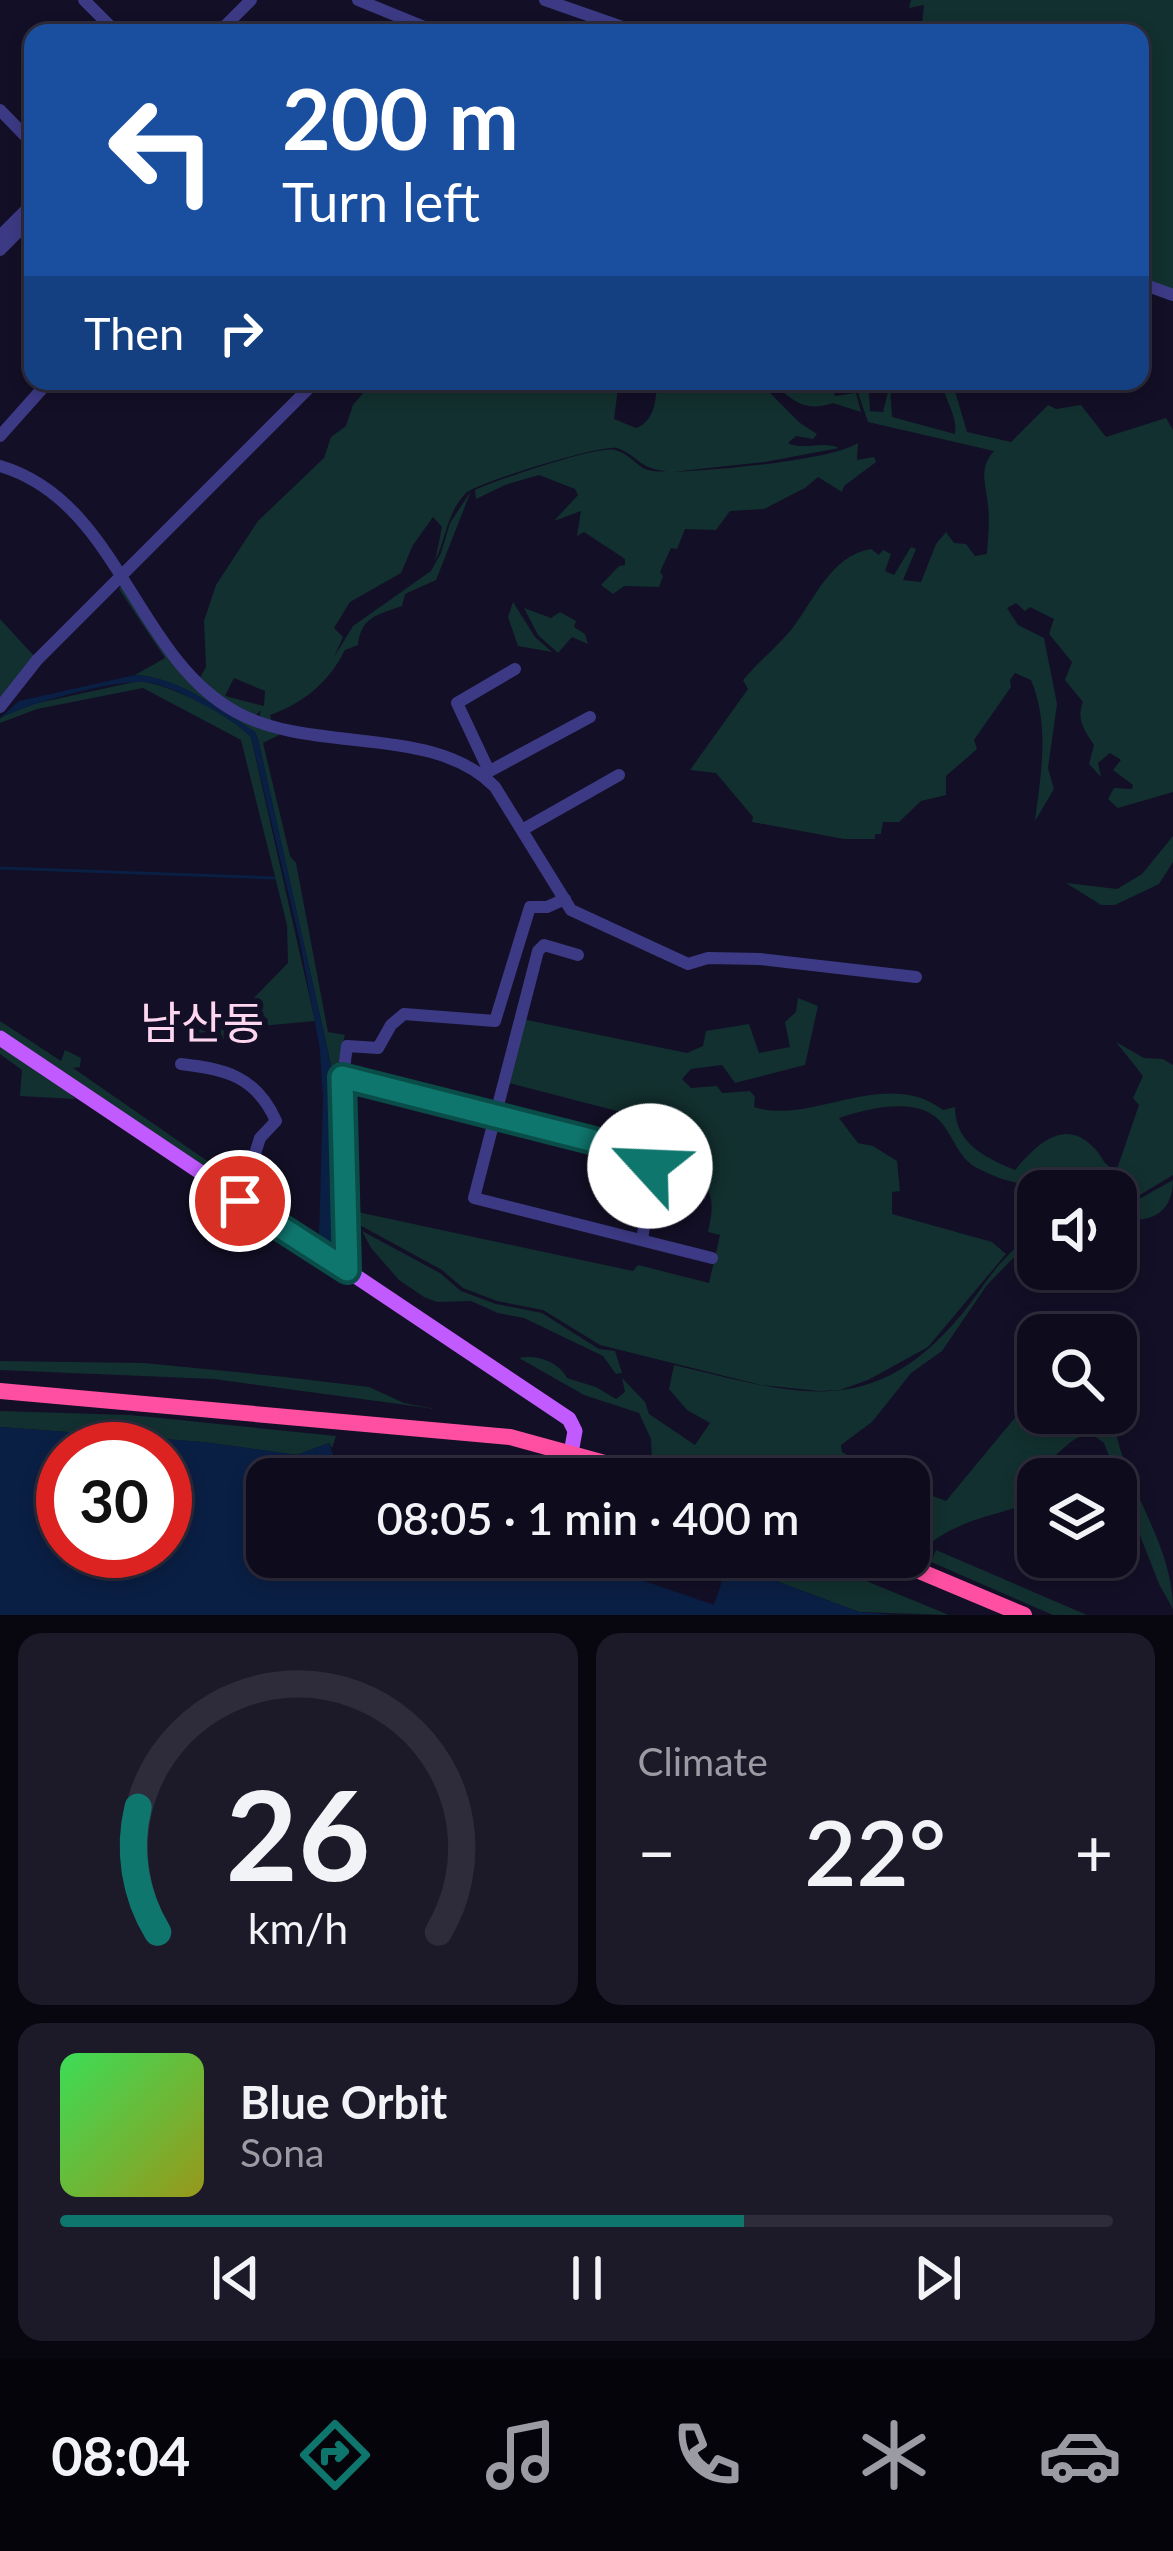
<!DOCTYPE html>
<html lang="en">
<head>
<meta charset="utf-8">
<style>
	:root { --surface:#0e0b1c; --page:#1c1929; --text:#f1f3f6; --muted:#9b9ba3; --line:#2e2b3b; --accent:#0f766e }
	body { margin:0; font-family:Lato,"Noto Sans KR",sans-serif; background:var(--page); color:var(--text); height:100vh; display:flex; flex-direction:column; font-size:45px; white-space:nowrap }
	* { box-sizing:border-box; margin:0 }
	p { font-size:39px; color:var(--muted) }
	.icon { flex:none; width:66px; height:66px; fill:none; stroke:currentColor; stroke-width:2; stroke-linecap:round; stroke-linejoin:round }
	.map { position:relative; height:1615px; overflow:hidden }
	.side { display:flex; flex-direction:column; gap:18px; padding:18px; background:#08060f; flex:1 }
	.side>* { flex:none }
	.hud { position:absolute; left:24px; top:24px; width:1125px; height:366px; border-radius:24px; box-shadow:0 6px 18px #0003,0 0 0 3px var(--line); background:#1a4fa0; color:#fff; overflow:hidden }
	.fabs { position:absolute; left:1017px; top:1170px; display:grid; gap:24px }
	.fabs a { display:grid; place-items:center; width:120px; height:120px; border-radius:24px; background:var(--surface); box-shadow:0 6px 18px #0003,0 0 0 3px var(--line); font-size:60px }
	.speed { position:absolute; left:36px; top:1422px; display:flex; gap:24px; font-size:60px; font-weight:700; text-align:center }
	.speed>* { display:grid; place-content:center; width:156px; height:156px; border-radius:50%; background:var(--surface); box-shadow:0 6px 18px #0003,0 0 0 3px var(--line); line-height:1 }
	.speed .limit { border:18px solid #d22; background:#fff; color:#111 }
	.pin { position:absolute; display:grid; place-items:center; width:102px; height:102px; color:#fff; margin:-51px; border:6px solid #fff; border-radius:50%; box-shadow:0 3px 12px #0007 }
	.me { position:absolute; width:132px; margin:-66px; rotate:295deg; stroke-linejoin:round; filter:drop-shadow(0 0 9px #0008) }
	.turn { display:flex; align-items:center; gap:42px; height:252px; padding:0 60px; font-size:54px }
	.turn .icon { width:156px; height:156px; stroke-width:2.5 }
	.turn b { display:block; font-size:84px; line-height:102px }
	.then { display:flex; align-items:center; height:114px; padding:0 60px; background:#0003; gap:24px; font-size:45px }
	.big { font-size:90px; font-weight:600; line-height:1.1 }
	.side .card { flex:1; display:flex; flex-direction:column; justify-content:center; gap:18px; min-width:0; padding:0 42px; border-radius:24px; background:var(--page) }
	.side .dial { align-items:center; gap:0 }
	.dial svg { height:312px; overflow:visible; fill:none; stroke:var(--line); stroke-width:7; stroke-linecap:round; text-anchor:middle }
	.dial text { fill:var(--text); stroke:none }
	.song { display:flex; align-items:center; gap:36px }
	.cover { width:144px; height:144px; border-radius:18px; background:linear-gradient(135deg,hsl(130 70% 55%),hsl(60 70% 35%)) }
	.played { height:12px; border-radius:6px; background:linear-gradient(90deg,var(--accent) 65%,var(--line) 65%) }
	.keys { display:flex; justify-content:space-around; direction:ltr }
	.heat { display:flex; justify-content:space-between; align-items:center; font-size:66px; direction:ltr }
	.side .tiles { flex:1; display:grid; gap:18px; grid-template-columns:1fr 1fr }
	.card:last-child { grid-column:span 2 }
	.trip { position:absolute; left:246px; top:1458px; width:684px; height:120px; border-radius:24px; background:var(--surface); box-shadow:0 6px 18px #0003,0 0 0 3px var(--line); font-weight:600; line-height:120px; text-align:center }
	.menu { display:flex; height:192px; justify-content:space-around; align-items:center; background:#06040b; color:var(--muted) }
	.menu .icon { width:84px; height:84px }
	.menu .active { color:var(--accent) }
	.menu b { font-size:54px; color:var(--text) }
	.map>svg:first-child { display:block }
</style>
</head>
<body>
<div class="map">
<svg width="1173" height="1615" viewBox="0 0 1173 1615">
	<rect width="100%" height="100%" fill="#130f26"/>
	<!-- green -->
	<path fill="#12302f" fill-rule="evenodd" d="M 911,0 L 1173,0 L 1173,294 L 1140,282 L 1140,33 L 921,33 L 924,5 L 909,8 Z
		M 373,381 L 437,381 L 454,388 L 458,381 L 619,381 L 614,419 L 636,428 C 652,423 657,402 656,386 L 649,381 L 758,381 L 800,423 L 817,434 L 813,439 L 796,436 L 788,443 C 804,451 822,440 839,448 L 765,462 L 672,472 C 708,471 830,461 858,443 L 857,460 L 874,457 L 876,462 L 844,486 L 842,492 L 818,477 L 805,488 L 764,509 L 730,511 L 716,530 L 685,529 L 677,549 L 671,548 L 660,572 L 663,576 L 659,587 L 624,586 L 613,594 L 601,585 L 619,566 L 625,565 L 625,559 L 584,532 L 577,536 L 581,511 L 554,521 L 578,495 L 575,489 L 539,475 L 505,485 L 476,499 L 475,490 C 494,481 598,445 615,450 C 637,456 637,475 666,471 C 639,469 637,455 617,448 C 602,444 476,483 466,493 C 447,512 446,539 435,561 L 442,527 L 433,517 L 413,545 L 401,573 L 350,602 L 334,628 L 343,637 L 334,657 L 353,626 L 431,571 L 441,553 L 450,523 L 471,491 L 436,580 L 405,594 L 402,606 C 377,615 361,617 358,645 L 345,650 C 329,682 304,703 270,715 L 272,722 L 259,718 L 261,710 L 255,716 L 239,711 L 198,681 L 206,667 L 204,621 L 216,585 L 258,521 L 324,458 L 331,437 L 346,426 L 353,405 ZM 234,678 L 265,691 L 264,706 L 225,696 Z
		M 771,381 L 805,381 L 827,390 L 825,381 L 829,381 L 835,396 L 856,393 L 861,412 L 833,403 C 804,413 792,400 771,381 Z
		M 854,381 L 868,381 L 870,411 L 883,412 L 890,384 L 892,417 L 955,434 C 958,414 943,400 943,381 L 952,381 L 967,432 L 1011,442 L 1048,405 L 1056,409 L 1081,405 L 1106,437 L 1166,418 L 1173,430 L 1173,792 L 1118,808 L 1108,799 L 1114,788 L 1132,789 L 1133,785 L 1113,770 L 1121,760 L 1110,753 L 1098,763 L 1101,777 L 1089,764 L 1094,745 C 1084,730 1076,719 1083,702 L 1065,680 L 1072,662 L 1049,634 L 1054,619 L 1030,607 L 1025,611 L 1016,603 L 1007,608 L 1018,625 L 1044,638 L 1057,704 L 1048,768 L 1054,789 L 1035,821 C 1041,773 1050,726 1031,680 L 1015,673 L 1010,680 L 1011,687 L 974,740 L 977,749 L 946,776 L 946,795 L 921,801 L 899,822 L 883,822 L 881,834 L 875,834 L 875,839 L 844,839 L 752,822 L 753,817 L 716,773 L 690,770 L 748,689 L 743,680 C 758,662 776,648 791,630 C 814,601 830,556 871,549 L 879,555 L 883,550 L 891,554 L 885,571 L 894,575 L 911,547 L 916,549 L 903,580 L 921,582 L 936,544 L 946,532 L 954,543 L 966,544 L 975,556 L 987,554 C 988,538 990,521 988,505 C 986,483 978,469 994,451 L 868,422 Z
		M 122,585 L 191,681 L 281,734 L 263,743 L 290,856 L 296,863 L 328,1032 L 345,1035 C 325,1101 338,1174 341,1242 L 332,1252 L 247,1199 L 246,1191 L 251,1182 L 253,1192 C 275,1210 305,1239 333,1243 L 331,1065 L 258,739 L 255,732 C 217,708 180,678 135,675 L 165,658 L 119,589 Z
		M 513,602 L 535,637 L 552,652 L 518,646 L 508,617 Z
		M 524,608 L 551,618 L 560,612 L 576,621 L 574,627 L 585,634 L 588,644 L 572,637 L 558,653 L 538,635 Z
		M 0,619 L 35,657 L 0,700 Z
		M 139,681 C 171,685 229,713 251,737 L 315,1021 L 261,1026 L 251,1039 L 192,1039 L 204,1022 L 218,1027 L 234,1018 L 288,963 L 287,925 L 241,740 L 143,688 L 37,709 L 0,723 L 0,718 L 24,706 Z
		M 1173,836 L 1173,862 L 1159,884 L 1115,905 L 1101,905 L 1066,883 L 1117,889 L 1142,874 Z
		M 798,998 L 818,1006 L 805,1065 L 735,1083 L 722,1065 L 691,1069 L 682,1079 L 691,1088 L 717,1086 L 722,1093 L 750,1091 L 755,1097 L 754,1107 C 811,1126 885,1066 943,1110 L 955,1107 C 955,1144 986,1158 1015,1170 C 1038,1143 1066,1116 1096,1150 C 1105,1160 1103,1166 1117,1169 L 1139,1105 L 1133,1098 L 1143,1076 L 1116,1042 L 1144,1058 L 1163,1059 L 1173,1065 L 1173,1175 L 1140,1195 L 1116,1203 L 1116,1191 C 1070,1191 1021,1191 979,1169 C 961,1161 955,1141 944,1126 C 923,1094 868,1108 839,1118 L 858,1143 L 873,1146 L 897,1161 L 900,1191 L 892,1192 L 892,1214 L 992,1242 L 1006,1254 L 928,1347 L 868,1380 L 840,1390 L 819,1391 L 761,1385 L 600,1345 L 543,1310 L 497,1301 L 463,1288 L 442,1270 L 356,1223 L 353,1211 L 633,1271 L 638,1265 L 709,1283 L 720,1235 L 708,1232 C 714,1206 716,1186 688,1176 L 690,1166 L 660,1156 L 667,1124 L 509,1083 L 522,1019 L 687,1053 L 703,1046 L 706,1031 L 749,1024 L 759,1053 L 790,1047 L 785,1022 L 796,1012 Z
		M 0,1021 L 61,1061 L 65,1050 L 81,1058 L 80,1067 L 73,1068 L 239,1183 L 236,1188 L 0,1030 Z
		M 0,1044 L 69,1092 L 75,1099 L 20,1096 L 22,1070 L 0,1054 Z
		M 1173,1180 C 1173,1216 1147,1224 1116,1218 L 1116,1206 L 1141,1198 Z
		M 362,1231 L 440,1273 L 461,1291 L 496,1304 L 542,1313 L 599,1349 L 615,1351 L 622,1373 L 616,1374 L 603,1356 L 524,1318 L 498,1313 L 471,1301 L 437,1302 L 424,1297 L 399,1280 L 371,1248 Z
		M 1038,1234 L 1038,1241 L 1021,1250 L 987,1285 L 942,1351 L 911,1373 L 872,1422 L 841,1445 L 842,1452 L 893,1479 L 702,1479 L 652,1463 L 651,1439 L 639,1413 L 584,1395 L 519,1358 C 537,1354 559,1362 567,1378 L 596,1387 L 616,1399 L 625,1392 L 622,1378 L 645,1402 L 649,1414 L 695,1445 L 710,1423 L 687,1410 L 669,1389 L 674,1365 C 794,1393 871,1424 962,1314 C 986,1285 1002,1250 1038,1234 Z
		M 0,1361 L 144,1363 L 285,1377 L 369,1387 L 404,1403 L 436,1409 L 214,1379 L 0,1370 Z
		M 1038,1378 L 1038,1413 L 1050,1413 L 1050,1420 L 1075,1413 L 1082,1426 L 1091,1413 L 1113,1413 C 1119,1482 1173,1540 1173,1609 L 1159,1584 L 1104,1443 L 1093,1435 C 1075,1435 1070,1443 1057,1454 C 1035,1472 1015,1474 1015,1508 C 977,1519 942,1527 915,1558 L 909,1555 L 909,1487 L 946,1501 L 1027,1403 L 1020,1397 Z
		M 0,1411 L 130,1415 L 336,1436 L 332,1448 L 329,1443 L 297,1455 L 203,1442 L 0,1427 Z
		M 936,1550 L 1087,1615 L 1053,1615 L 931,1562 Z
		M 730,1557 L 808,1557 L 949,1615 L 859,1612 L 728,1563 Z"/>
	<!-- water -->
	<path fill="#0a1f44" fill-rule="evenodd" d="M 135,675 C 180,678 218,707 255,732 L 258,739 L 331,1065 L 334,1237 L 330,1244 L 319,1236 L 323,1099 L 320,1050 L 300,942 L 251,737 C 233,718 170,683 144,682 C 111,680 30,703 0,718 L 19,701 Z
		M 0,1427 L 203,1442 L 297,1455 L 329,1443 L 337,1466 C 360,1473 375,1467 401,1479 L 267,1479 L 267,1557 L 575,1557 L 714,1605 L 728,1563 L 859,1612 L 894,1615 L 0,1615 ZM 63,1449 L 165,1449 L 165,1551 L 63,1551 Z"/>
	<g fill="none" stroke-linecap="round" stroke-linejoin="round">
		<!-- stream -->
		<path stroke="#0a1f44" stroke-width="3" d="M 0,868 L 274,878"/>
		<!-- minor -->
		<path stroke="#3d3a85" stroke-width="12" d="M 84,0 L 117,33
			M 358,0 L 439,33
			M 545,0 L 628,29
			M 218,33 L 251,0
			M 0,110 L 33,144
			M 0,236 L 33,203
			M 0,250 L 33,217
			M 1140,283 L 1173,295
			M 0,436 L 49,381
			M 0,466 C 119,501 134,656 236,712 C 314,755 432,723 495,787 L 571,910 L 688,964 L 708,958 L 760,959 L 916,977
			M 0,707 L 37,660 L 316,381
			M 488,769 L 457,703 L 515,669
			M 486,773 L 590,717
			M 522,830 L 619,775
			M 578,955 L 544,945 L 538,951 L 474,1198 L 712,1258
			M 181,1064 C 225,1069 256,1076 276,1121 L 260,1138 L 240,1201
			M 342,1077 L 634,1151 L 650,1166 L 653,1176 L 642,1239
			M 347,1270 L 341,1091 L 347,1046 L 378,1048 L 391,1025 L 404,1014 L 495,1021 L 530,907 L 547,907 L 565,899"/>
		<!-- major -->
		<path stroke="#c25bff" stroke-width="15" d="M 0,1038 L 569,1419 L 575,1431 L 571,1453"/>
		<!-- highway -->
		<path stroke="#ff4fa3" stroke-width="16" d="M 0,1391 L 510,1437 L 663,1479
			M 886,1557 L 1024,1615"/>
	</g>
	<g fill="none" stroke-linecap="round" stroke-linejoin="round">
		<defs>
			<path id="route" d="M 240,1201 L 347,1270 L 342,1077 L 634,1151 L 650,1166"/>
		</defs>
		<!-- route casing -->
		<use href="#route" stroke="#0a4d48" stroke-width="30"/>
		<!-- route -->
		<use href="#route" stroke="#0f766e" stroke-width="21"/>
	</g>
	<g text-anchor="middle" stroke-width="12" stroke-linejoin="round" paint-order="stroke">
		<!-- quarter labels -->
		<g font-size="45" fill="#ffd6f0" stroke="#130f26">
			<text x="202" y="1039">남산동</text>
		</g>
	</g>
</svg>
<div class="fabs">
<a><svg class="icon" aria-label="sound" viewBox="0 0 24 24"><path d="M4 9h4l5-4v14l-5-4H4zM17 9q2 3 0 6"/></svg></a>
<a><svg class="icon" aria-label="search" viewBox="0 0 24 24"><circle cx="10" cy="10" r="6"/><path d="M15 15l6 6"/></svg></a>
<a><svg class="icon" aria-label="layers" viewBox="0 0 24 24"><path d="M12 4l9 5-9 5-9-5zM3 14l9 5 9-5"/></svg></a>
</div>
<div class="speed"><div class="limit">30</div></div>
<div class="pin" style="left:240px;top:1201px;background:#d93025"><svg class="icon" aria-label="arrive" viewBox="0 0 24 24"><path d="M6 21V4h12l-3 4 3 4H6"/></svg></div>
<svg class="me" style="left:650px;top:1166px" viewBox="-20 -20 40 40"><circle r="19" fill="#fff"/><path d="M0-13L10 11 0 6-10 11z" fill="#0f766e"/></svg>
<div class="trip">08:05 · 1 min · 400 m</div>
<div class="hud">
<div class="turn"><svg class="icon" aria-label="left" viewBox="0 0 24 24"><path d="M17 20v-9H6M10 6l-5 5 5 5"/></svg><div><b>200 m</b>Turn left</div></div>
<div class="then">Then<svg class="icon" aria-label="right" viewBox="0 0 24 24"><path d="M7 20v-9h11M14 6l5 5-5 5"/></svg></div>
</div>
</div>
<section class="side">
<div class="tiles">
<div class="card dial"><svg viewBox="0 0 100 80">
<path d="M14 69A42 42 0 1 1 86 69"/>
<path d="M14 69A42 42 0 0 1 9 37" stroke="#0f766e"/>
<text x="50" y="56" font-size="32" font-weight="700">26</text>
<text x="50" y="72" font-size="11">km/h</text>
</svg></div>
<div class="card"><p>Climate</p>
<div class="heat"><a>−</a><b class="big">22°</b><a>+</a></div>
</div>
<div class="card">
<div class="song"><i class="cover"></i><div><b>Blue Orbit</b><p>Sona</p></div></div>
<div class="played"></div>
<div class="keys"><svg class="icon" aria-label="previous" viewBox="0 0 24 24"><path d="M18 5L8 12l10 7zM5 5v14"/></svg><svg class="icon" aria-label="pause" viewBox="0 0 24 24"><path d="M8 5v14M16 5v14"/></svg><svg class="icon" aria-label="next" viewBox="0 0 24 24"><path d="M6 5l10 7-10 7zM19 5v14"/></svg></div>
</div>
</div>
</section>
<nav class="menu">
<b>08:04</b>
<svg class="icon active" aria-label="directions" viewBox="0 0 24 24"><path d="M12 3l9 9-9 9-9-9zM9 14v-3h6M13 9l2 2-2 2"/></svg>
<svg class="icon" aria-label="music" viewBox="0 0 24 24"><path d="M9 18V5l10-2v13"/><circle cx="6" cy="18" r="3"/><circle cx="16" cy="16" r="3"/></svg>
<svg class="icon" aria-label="phone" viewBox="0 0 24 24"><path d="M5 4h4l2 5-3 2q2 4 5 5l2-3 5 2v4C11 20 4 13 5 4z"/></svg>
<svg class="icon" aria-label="climate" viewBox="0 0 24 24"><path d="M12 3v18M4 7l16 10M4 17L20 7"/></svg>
<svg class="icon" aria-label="car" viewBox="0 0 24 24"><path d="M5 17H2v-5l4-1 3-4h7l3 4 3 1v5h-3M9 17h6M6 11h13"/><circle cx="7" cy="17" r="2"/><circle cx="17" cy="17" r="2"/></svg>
</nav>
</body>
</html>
